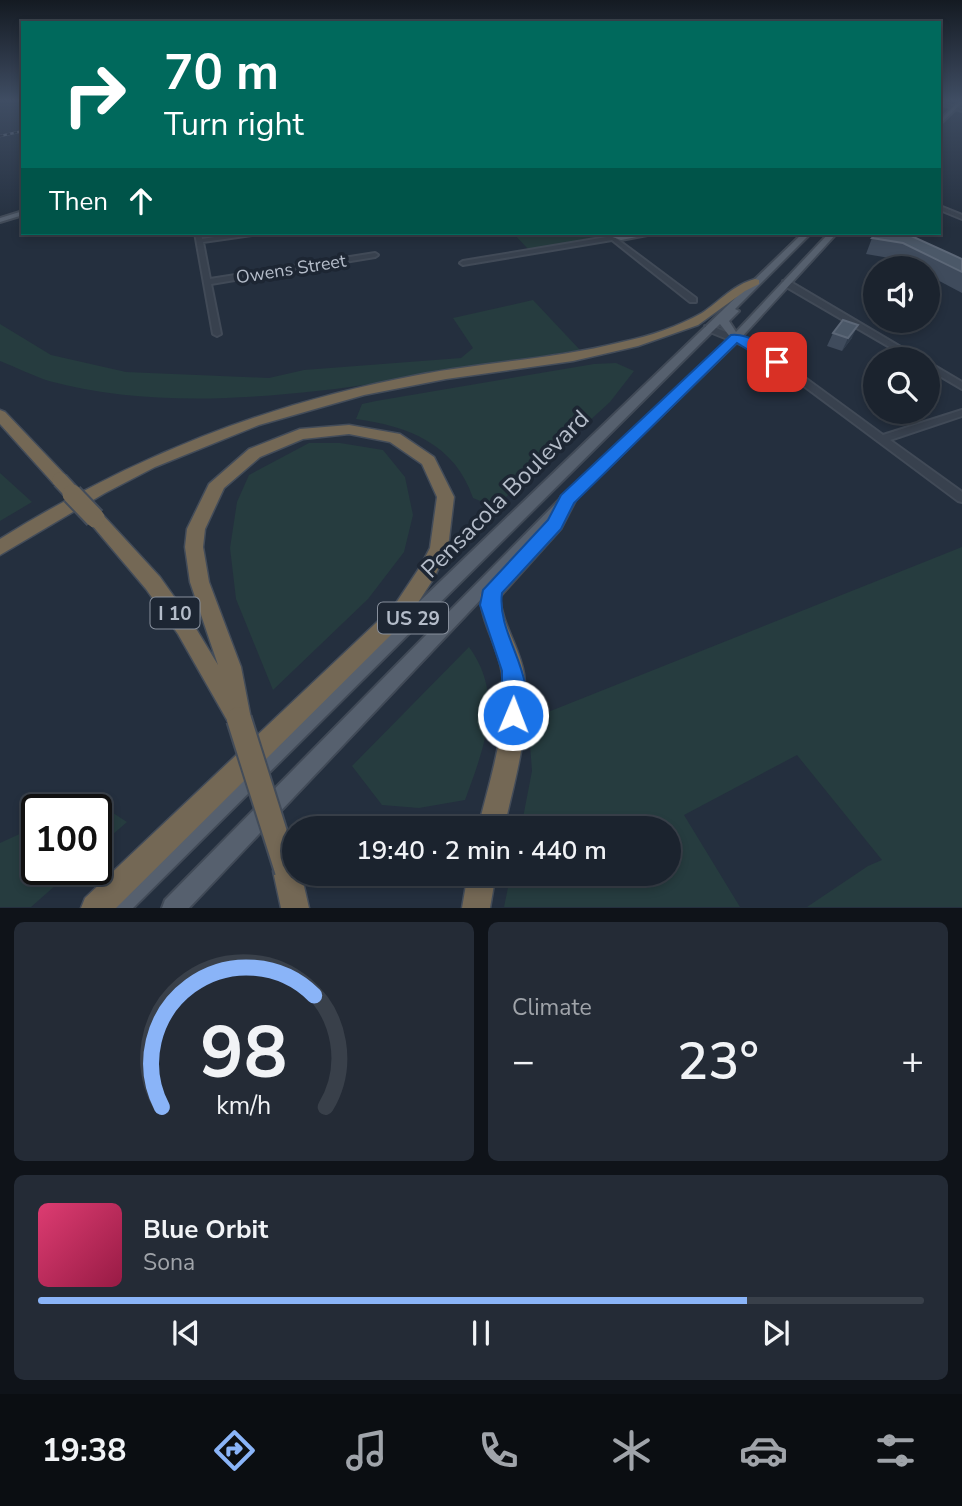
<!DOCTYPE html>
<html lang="en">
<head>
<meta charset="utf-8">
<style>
	:root { --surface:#1b232e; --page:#242b36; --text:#f1f3f6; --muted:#a0a4aa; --line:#39404a; --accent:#8ab4f8 }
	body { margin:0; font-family:"Nunito Sans",sans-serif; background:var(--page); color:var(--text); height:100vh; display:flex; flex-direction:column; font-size:26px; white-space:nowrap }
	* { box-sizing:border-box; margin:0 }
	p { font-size:23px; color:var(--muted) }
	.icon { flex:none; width:38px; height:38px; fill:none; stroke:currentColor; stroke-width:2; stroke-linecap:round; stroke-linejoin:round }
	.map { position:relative; height:908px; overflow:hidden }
	.side { display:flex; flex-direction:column; gap:14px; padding:14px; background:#0f1319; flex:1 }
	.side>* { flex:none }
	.banner { position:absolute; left:21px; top:21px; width:920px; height:214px; border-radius:0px; box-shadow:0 4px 10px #0003,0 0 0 2px var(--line); background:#00695c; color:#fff; overflow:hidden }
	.tools { position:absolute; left:863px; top:256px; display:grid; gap:14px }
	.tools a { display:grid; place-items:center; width:77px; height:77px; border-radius:50%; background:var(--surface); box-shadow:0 4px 10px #0003,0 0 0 2px var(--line); font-size:35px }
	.speed { position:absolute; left:21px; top:794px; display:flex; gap:14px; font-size:35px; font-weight:700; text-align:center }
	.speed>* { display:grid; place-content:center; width:91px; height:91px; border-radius:50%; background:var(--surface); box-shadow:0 4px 10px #0003,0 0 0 2px var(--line); line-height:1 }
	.speed .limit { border:4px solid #111; border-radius:10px; background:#fff; color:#111 }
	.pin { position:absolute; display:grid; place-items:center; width:60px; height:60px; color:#fff; margin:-30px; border-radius:14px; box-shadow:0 4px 10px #0006 }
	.me { position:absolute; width:77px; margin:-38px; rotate:1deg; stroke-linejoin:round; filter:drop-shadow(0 0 5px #0008) }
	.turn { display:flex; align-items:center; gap:24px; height:147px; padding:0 28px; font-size:32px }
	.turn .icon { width:91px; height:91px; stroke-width:2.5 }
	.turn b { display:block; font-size:49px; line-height:60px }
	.then { display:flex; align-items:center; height:66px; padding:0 28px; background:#0003; gap:14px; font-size:26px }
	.big { font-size:52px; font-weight:600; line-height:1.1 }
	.side .card { flex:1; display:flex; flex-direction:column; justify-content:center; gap:10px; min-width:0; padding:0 24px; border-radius:10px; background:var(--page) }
	.side .dial { align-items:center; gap:0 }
	.dial svg { height:182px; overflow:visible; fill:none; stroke:var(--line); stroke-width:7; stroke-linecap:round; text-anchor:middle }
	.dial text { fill:var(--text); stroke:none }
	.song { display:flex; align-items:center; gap:21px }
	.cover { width:84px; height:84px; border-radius:10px; background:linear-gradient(135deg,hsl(340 70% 55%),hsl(340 70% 35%)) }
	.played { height:7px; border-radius:4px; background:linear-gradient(90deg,var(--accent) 80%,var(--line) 80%) }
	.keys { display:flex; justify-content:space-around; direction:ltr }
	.heat { display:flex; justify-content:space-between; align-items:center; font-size:38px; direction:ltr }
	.side .tiles { flex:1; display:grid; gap:14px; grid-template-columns:1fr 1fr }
	.card:last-child { grid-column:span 2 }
	.trip { position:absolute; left:282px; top:816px; width:399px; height:70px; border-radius:35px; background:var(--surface); box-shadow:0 4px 10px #0003,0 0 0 2px var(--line); font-weight:600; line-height:70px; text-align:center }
	.tab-bar { display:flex; height:112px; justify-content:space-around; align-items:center; background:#0b0e12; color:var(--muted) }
	.tab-bar .icon { width:49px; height:49px }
	.tab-bar .selected { color:var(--accent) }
	.tab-bar b { font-size:32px; color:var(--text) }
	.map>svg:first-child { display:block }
</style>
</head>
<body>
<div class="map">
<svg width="962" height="908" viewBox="0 0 962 908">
	<rect width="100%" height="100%" fill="#242f3e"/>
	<!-- green -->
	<path fill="#263c3f" d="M 513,233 L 594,233 L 601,238 L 529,250 Z
		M 533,300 L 580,350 C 417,375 210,425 49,381 C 33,376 16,367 0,361 L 0,324 L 51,355 L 126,372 L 269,378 L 304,370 L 461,358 L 473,348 L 453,318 Z
		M 616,363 L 634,371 L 610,402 L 495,507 L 473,498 C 455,444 408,426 356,419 L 362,404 L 376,401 L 594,364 Z
		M 309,443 L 340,443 L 383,450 L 405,477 L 413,515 L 404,552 L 368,599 L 273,690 L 236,599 L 230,548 L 237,502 L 249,475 Z
		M 0,473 L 32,502 L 0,521 Z
		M 962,547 L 962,907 L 807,907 L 868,866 L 882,860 L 797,755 L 684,815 L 740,907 L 504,907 L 511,873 L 668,873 L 668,828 L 521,828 L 532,771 L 529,732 L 543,714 Z
		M 469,647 C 505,696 484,748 465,800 L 419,808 L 382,805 L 352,766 Z
		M 93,800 L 127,822 L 96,849 L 96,810 L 71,810 Z
		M 37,826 L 37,870 L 73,870 L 31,907 L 0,907 L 0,843 Z"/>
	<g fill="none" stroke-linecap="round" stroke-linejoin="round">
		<defs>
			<path id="minor" d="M 940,102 L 962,109 L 962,111 L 940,104 Z
				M 940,206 L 962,215 L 962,219 L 940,210 Z
				M 195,233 L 201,233 L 202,239 L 241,233 L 255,233 L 252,235 L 203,242 L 210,279 L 375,253 L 378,255 L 375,257 L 211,284 L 221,334 L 217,336 L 213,334 Z
				M 613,236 L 696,298 L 696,302 L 690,302 L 612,240 L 463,265 L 460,263 L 463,261 Z
				M 783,281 L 789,281 L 921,359 L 910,359 L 783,285 Z
				M 705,326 L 711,326 L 763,347 L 883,435 L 962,410 L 962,416 L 890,440 L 962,492 L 962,502 L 958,501 L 757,351 L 705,330 Z
				M 928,362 L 962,382 L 962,389 L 928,369 Z"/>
			<path id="major" d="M 943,101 L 947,101 L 940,107 L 940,104 Z
				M 959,101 L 962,101 L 962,103 L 940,124 L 940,120 Z
				M 23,211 L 23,215 L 0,222 L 0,218 Z
				M 601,233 L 612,233 L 621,236 L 658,233 L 621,240 Z
				M 803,233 L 811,233 L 735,309 L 739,311 L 729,321 L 736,332 L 829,233 L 837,233 L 739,340 L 572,503 L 189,908 L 162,908 L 165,900 L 562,497 L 731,338 L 720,324 L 133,908 L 106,908 L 109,900 Z"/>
			<path id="highway" d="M 755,279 L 759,280 L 759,284 L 745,291 L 698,325 L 638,346 L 573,361 L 446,379 L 364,395 L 259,425 L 155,467 L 105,493 L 0,555 L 0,539 C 132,457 265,404 418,375 C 486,362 555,359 622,342 C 650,336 677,327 702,313 C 720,301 733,285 755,279 Z
				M 0,410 L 5,412 L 66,476 L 68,480 L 66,484 L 54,484 L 0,424 Z
				M 349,425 L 400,434 L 434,457 L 454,497 L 448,548 L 434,578 L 408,618 L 116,908 L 81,908 L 85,898 L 394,606 L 420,567 L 430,548 L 437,497 L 422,464 L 390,442 L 349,434 L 303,439 L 260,457 L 224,488 L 205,529 L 203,547 L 209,582 L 241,667 L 251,719 L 247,727 L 239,730 L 231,727 L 178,634 L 146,589 L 86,518 L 89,513 L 101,513 L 160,577 L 192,622 L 218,665 L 190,582 L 185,547 L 187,529 L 209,484 L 249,449 L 300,429 Z
				M 567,494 L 573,496 L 576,500 L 561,529 L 500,597 C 502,625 520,647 524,674 C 532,725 515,778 504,828 L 478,828 C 490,778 509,725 502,673 C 498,646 481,623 480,595 L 548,520 L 561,496 Z
				M 287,857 L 294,860 L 294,873 L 301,873 L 309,908 L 281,908 L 273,871 L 277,861 Z
				M 468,873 L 496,873 L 490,908 L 462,908 Z"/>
		</defs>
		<!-- minor casing -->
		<use href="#minor" stroke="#414a57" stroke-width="4"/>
		<!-- major casing -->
		<use href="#major" stroke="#414a57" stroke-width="4"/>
		<!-- highway casing -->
		<use href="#highway" stroke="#434c59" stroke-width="3"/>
		<!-- minor -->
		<use href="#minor" fill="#38414e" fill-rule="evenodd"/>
		<!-- major -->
		<use href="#major" fill="#56606e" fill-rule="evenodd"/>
		<!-- highway -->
		<use href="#highway" fill="#746855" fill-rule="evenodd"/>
		<defs>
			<path id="rail" d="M 0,136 L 23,131"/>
		</defs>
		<!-- rail casing -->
		<use href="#rail" stroke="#5a6575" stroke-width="2.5"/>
		<!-- rail -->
		<use href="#rail" stroke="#1d2633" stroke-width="2" stroke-dasharray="3.5" stroke-linecap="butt"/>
		<defs>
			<path id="highway-bridge-far2" d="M 60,480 L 74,495"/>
			<path id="highway-bridge-far1" d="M 72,494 L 95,518"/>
			<path id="highway-bridge" d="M 239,719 L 287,871"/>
		</defs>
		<!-- highway-bridge-far2 casing -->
		<use href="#highway-bridge-far2" stroke="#434c59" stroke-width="18" stroke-linecap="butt"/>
		<!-- highway-bridge-far1 casing -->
		<use href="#highway-bridge-far1" stroke="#434c59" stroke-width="23" stroke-linecap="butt"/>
		<!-- highway-bridge casing -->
		<use href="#highway-bridge" stroke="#434c59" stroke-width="28" stroke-linecap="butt"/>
		<!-- highway-bridge-far2 -->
		<use href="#highway-bridge-far2" stroke="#746855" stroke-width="15"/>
		<!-- highway-bridge-far1 -->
		<use href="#highway-bridge-far1" stroke="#746855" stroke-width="19"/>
		<!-- highway-bridge -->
		<use href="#highway-bridge" stroke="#746855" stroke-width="24"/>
	</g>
	<!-- wall -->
	<path fill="#3f4b5c" d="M 877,233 L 962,259 L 962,293 L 928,275 L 928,268 L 913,268 L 895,259 L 866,254 L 872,238 Z
		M 833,333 L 852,338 L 842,351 L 827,346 Z"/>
	<!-- shaded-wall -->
	<path fill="#2f3b4b" d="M 858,325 L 852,338 L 842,351 L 848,338 Z"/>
	<!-- building -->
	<path fill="#4b5868" stroke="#5c6777" stroke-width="2" d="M 877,233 L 907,234 L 962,259 L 962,272 L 903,243 L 872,238 Z
		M 843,320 L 858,325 L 848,338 L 833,333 Z"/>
	<!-- sky -->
	<linearGradient id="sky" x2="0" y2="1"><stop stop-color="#141a22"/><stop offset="0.44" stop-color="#3f4d63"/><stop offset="1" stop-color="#3f4d63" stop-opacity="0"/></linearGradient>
	<rect width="962" height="228" fill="url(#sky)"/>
	<!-- route -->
	<path fill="#1a73e8" stroke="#114b97" stroke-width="2" d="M 731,335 C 749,333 772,349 784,362 L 772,365 L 737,343 L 574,503 L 561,529 L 502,593 C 496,636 541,677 522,723 L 513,726 L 505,723 L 502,715 L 502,671 L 480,605 L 483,590 L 548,520 L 561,495 Z"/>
	<g text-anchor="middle" stroke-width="7" stroke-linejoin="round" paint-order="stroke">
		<!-- far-street labels -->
		<g font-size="18" fill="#b4bcc9" stroke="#1d2633">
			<text transform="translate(291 269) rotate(-9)" y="6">Owens Street</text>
		</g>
		<!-- shield labels -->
		<g fill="#1d2633" stroke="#878f9c" stroke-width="2">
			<rect x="150.5" y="597.5" width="49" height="31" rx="5"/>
			<rect x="378" y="602.5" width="70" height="31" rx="5"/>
		</g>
		<g font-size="19" font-weight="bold" fill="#b4bcc9">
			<text x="175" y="620">I 10</text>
			<text x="413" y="625">US 29</text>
		</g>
		<!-- near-street labels -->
		<g font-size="24" fill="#b4bcc9" stroke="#1d2633">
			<text transform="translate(505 494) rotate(-45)" y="8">Pensacola Boulevard</text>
		</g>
	</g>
</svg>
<div class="tools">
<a><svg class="icon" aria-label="sound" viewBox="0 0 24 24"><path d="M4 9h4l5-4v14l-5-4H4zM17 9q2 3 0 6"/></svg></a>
<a><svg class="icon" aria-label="search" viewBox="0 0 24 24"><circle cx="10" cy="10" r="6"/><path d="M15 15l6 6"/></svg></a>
</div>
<div class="speed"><div class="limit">100</div></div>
<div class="pin" style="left:777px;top:362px;background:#d93025"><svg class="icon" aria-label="arrive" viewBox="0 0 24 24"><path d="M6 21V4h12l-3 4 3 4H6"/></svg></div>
<svg class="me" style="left:513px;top:715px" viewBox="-20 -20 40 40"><circle r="17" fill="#1a73e8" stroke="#fff" stroke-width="3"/><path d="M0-11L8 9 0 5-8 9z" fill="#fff"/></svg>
<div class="trip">19:40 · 2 min · 440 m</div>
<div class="banner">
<div class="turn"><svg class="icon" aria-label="right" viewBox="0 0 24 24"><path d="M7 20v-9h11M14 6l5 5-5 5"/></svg><div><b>70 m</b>Turn right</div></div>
<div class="then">Then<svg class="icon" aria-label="ahead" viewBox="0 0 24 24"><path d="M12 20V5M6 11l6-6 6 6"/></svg></div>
</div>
</div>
<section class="side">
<div class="tiles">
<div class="card dial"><svg viewBox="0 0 100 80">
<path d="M14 69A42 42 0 1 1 86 69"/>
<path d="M14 69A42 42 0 0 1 81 20" stroke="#8ab4f8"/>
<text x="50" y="56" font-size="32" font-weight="700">98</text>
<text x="50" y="72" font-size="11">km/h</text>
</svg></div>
<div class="card"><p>Climate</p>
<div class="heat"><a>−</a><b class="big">23°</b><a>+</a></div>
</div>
<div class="card">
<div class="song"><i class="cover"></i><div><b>Blue Orbit</b><p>Sona</p></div></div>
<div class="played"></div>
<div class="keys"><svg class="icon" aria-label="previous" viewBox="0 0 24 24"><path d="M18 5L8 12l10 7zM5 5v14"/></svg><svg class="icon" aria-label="pause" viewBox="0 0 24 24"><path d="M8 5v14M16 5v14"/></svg><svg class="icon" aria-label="next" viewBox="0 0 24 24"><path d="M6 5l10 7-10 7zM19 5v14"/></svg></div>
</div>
</div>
</section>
<nav class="tab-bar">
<b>19:38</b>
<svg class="icon selected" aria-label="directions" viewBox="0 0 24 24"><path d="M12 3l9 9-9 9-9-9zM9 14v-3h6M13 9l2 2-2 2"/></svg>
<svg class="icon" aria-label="music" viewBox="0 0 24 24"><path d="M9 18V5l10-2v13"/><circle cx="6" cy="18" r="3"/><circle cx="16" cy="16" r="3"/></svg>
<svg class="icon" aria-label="phone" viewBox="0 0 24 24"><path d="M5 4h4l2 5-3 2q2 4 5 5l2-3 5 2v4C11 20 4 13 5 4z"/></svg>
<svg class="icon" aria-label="climate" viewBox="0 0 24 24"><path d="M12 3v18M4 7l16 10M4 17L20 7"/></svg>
<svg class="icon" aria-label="car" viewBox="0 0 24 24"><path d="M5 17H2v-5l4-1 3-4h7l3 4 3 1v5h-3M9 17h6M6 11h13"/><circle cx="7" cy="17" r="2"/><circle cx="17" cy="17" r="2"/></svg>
<svg class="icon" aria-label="filters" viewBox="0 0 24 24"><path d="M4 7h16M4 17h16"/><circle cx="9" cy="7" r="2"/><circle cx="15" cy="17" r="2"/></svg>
</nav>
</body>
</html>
